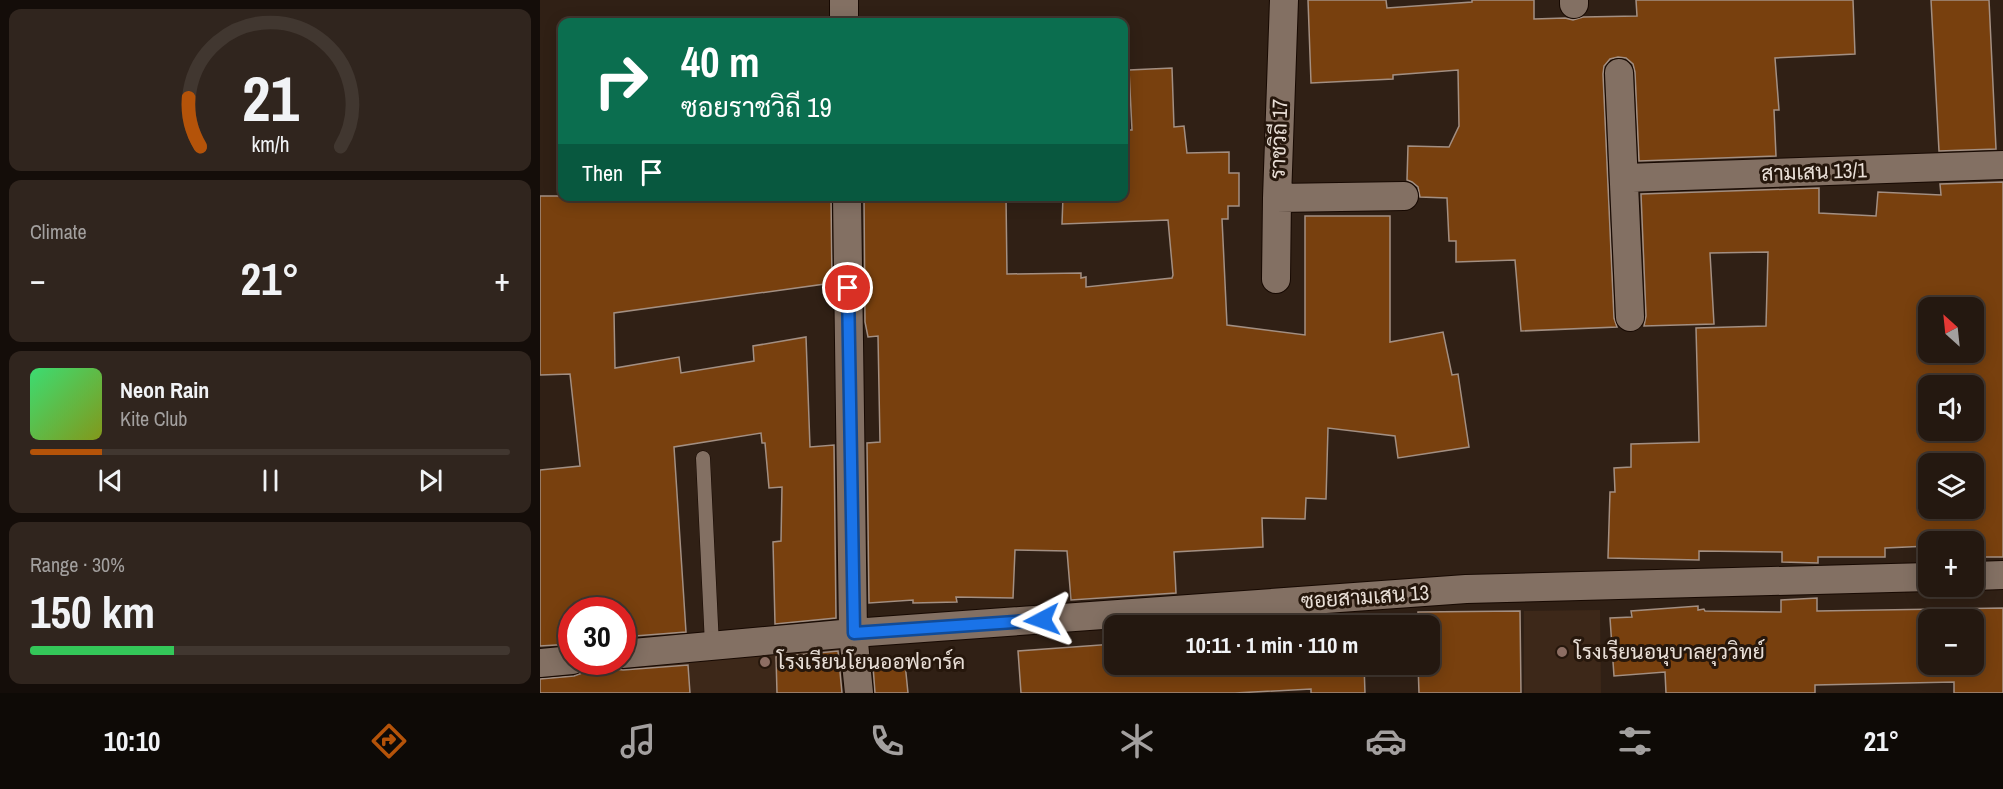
<!DOCTYPE html>
<html lang="en">
<head>
<meta charset="utf-8">
<style>
	:root { --surface:#241810; --page:#30251e; --text:#f1f3f6; --muted:#a3a09f; --line:#413730; --accent:#b45309 }
	body { margin:0; font-family:"Archivo Narrow",Sarabun,sans-serif; background:var(--page); color:var(--text); height:100vh; display:flex; flex-direction:column; font-size:22px; white-space:nowrap }
	* { box-sizing:border-box; margin:0 }
	p { font-size:20px; color:var(--muted) }
	.icon { flex:none; width:33px; height:33px; fill:none; stroke:currentColor; stroke-width:2; stroke-linecap:round; stroke-linejoin:round }
	.map { position:relative; flex:1; overflow:hidden }
	.drawer { display:flex; flex-direction:column; gap:9px; padding:9px; background:#140d09; width:540px }
	.drawer>* { flex:none }
	.banner { position:absolute; left:18px; top:18px; width:570px; height:183px; border-radius:12px; box-shadow:0 3px 15px #0003,0 0 0 2px var(--line); background:#0b6e4f; color:#fff; overflow:hidden }
	.needle { width:39px; rotate:333deg }
	.controls { position:absolute; left:1378px; top:297px; display:grid; gap:12px }
	.controls a { display:grid; place-items:center; width:66px; height:66px; border-radius:12px; background:var(--surface); box-shadow:0 3px 15px #0003,0 0 0 2px var(--line); font-size:30px }
	.speed { position:absolute; left:18px; top:597px; display:flex; gap:12px; font-size:30px; font-weight:700; text-align:center }
	.speed>* { display:grid; place-content:center; width:78px; height:78px; border-radius:50%; background:var(--surface); box-shadow:0 3px 15px #0003,0 0 0 2px var(--line); line-height:1 }
	.speed .limit { border:9px solid #d22; background:#fff; color:#111 }
	.pin { position:absolute; display:grid; place-items:center; width:51px; height:51px; color:#fff; margin:-26px; border:3px solid #fff; border-radius:50%; box-shadow:0 2px 6px #0007 }
	.me { position:absolute; width:66px; margin:-33px; rotate:266deg; stroke-linejoin:round; filter:drop-shadow(0 0 4px #0008) }
	.turn { display:flex; align-items:center; gap:21px; height:126px; padding:0 24px; font-size:27px }
	.turn .icon { width:78px; height:78px; stroke-width:2.5 }
	.turn b { display:block; font-size:42px; line-height:51px }
	.then { display:flex; align-items:center; height:57px; padding:0 24px; background:#0003; gap:12px; font-size:22px }
	.big { font-size:45px; font-weight:700; line-height:1.1 }
	.drawer .widget { flex:1; display:flex; flex-direction:column; justify-content:center; gap:9px; min-width:0; padding:0 21px; border-radius:12px; background:var(--page) }
	.drawer .dial { align-items:center; gap:0 }
	.dial svg { height:156px; overflow:visible; fill:none; stroke:var(--line); stroke-width:7; stroke-linecap:round; text-anchor:middle }
	.dial text { fill:var(--text); stroke:none }
	.song { display:flex; align-items:center; gap:18px }
	.cover { width:72px; height:72px; border-radius:9px; background:linear-gradient(135deg,hsl(140 70% 55%),hsl(70 70% 35%)) }
	.played { height:6px; border-radius:3px; background:linear-gradient(90deg,var(--accent) 15%,var(--line) 15%) }
	.keys { display:flex; justify-content:space-around; direction:ltr }
	.heat { display:flex; justify-content:space-between; align-items:center; font-size:33px; direction:ltr }
	.charge { height:9px; border-radius:4px; background:linear-gradient(90deg,#34c759 30%,var(--line) 0) }
	.trip { position:absolute; left:564px; top:615px; width:336px; height:60px; border-radius:12px; background:var(--surface); box-shadow:0 3px 15px #0003,0 0 0 2px var(--line); font-weight:700; line-height:60px; text-align:center }
	.dock { display:flex; height:96px; justify-content:space-around; align-items:center; background:#0e0a06; color:var(--muted) }
	.dock .icon { width:42px; height:42px }
	.dock .selected { color:var(--accent) }
	.dock b { font-size:27px; color:var(--text) }
	main { display:flex; flex:1; min-height:0 }
	.map>svg:first-child { display:block }
</style>
</head>
<body>
<main>
<section class="drawer">
<div class="widget dial"><svg viewBox="0 0 100 80">
<path d="M14 69A42 42 0 1 1 86 69"/>
<path d="M14 69A42 42 0 0 1 8 44" stroke="#b45309"/>
<text x="50" y="56" font-size="32" font-weight="700">21</text>
<text x="50" y="72" font-size="11">km/h</text>
</svg></div>
<div class="widget"><p>Climate</p>
<div class="heat"><a>−</a><b class="big">21°</b><a>+</a></div>
</div>
<div class="widget">
<div class="song"><i class="cover"></i><div><b>Neon Rain</b><p>Kite Club</p></div></div>
<div class="played"></div>
<div class="keys"><svg class="icon" aria-label="previous" viewBox="0 0 24 24"><path d="M18 5L8 12l10 7zM5 5v14"/></svg><svg class="icon" aria-label="pause" viewBox="0 0 24 24"><path d="M8 5v14M16 5v14"/></svg><svg class="icon" aria-label="next" viewBox="0 0 24 24"><path d="M6 5l10 7-10 7zM19 5v14"/></svg></div>
</div>
<div class="widget"><p>Range · 30%</p><b class="big">150 km</b><div class="charge"></div></div>
</section>
<div class="map">
<svg width="1463" height="693" viewBox="0 0 1463 693">
	<rect width="100%" height="100%" fill="#302015"/>
	<!-- built -->
	<path fill="#3d2819" d="M 1060,610 L 1061,693 L 984,693 L 984,611 Z
		M 300,644 L 302,693 L 0,693 L 0,680 Z"/>
	<!-- building -->
	<path fill="#78400e" stroke="#a38f82" stroke-width="1.5" fill-rule="evenodd" d="M 768,0 L 846,0 L 847,8 L 932,2 L 932,0 L 994,0 L 994,19 L 1025,18 L 1033,20 L 1043,17 L 1097,16 L 1096,0 L 1313,0 L 1315,54 L 1235,58 L 1239,110 L 1234,110 L 1236,156 L 1099,161 L 1095,72 L 1093,64 L 1086,58 L 1078,57 L 1070,59 L 1064,66 L 1063,74 L 1074,318 L 1077,327 L 981,331 L 975,260 L 916,262 L 916,241 L 909,241 L 907,198 L 880,197 L 878,187 L 872,182 L 867,180 L 868,146 L 909,147 L 919,126 L 918,70 L 853,75 L 853,79 L 771,83 Z
		M 1391,0 L 1449,0 L 1456,149 L 1399,151 Z
		M 632,68 L 634,127 L 644,126 L 647,153 L 689,152 L 689,173 L 699,173 L 699,206 L 688,206 L 688,219 L 682,219 L 687,325 L 765,335 L 765,216 L 850,216 L 850,342 L 903,332 L 912,375 L 918,374 L 929,447 L 858,458 L 855,436 L 788,428 L 786,499 L 766,498 L 765,519 L 722,518 L 723,547 L 634,552 L 636,593 L 531,600 L 527,551 L 475,550 L 473,598 L 416,597 L 417,602 L 373,603 L 373,600 L 329,603 L 327,443 L 340,442 L 338,336 L 328,337 L 325,322 L 324,196 L 466,196 L 467,274 L 541,273 L 541,278 L 546,277 L 546,287 L 632,278 L 633,275 L 628,220 L 522,224 L 523,196 L 586,196 L 585,130 L 592,130 L 589,70 Z
		M 1463,182 L 1463,557 L 1434,557 L 1434,542 L 1389,542 L 1389,546 L 1345,548 L 1345,557 L 1278,557 L 1278,563 L 1242,562 L 1242,552 L 1159,551 L 1159,560 L 1068,558 L 1070,492 L 1075,492 L 1074,468 L 1091,467 L 1091,444 L 1159,442 L 1156,328 L 1226,326 L 1228,252 L 1170,253 L 1174,324 L 1104,326 L 1106,316 L 1101,194 L 1279,188 L 1279,213 L 1336,216 L 1338,192 L 1401,195 L 1400,184 ZM 1389,308 L 1434,308 L 1434,352 L 1389,352 ZM 1389,386 L 1434,386 L 1434,430 L 1389,430 ZM 1389,464 L 1434,464 L 1434,508 L 1389,508 Z
		M 0,196 L 291,196 L 292,283 L 74,313 L 75,368 L 139,357 L 141,373 L 214,361 L 213,346 L 266,337 L 270,447 L 294,445 L 296,618 L 235,624 L 233,542 L 241,541 L 242,487 L 229,488 L 225,443 L 222,443 L 221,433 L 134,447 L 146,632 L 82,637 L 82,610 L 32,610 L 32,644 L 0,646 L 0,470 L 40,466 L 30,374 L 0,375 Z
		M 1277,598 L 1277,611 L 1463,608 L 1463,693 L 1414,693 L 1414,682 L 1275,685 L 1275,693 L 1126,693 L 1125,672 L 1074,676 L 1070,618 L 1092,617 L 1091,611 L 1158,606 L 1158,610 L 1164,609 L 1165,611 L 1241,612 L 1241,600 ZM 1389,620 L 1434,620 L 1434,664 L 1389,664 Z
		M 980,611 L 981,693 L 879,693 L 878,664 L 890,664 L 890,626 L 878,626 L 878,612 Z
		M 823,618 L 823,626 L 710,626 L 769,620 Z
		M 574,644 L 574,664 L 824,664 L 825,693 L 771,693 L 771,689 L 695,693 L 481,693 L 478,651 Z
		M 298,651 L 302,693 L 237,693 L 236,657 Z
		M 48,662 L 68,662 L 75,669 L 83,670 L 148,665 L 150,693 L 0,693 L 0,679 L 34,676 L 42,673 L 47,667 Z
		M 365,663 L 368,693 L 335,693 L 333,666 Z"/>
	<g fill="none" stroke-linecap="round" stroke-linejoin="round">
		<defs>
			<path id="lane" d="M 163,458 L 172,645"/>
			<path id="street" d="M 304,0 L 304,22
				M 1034,0 L 1034,4
				M 1079,73 L 1090,317
				M 1085,178 L 1463,165
				M 307,196 L 313,633 L 319,693
				M 737,198 L 864,196
				M 736,279 L 737,198 L 744,0
				M 1434,576 L 1463,575
				M 82,654 L 313,633 L 926,589 L 1389,577
				M 0,663 L 32,660"/>
		</defs>
		<!-- lane casing -->
		<use href="#lane" stroke="#170902" stroke-width="15"/>
		<!-- street casing -->
		<use href="#street" stroke="#170902" stroke-width="30"/>
		<!-- lane -->
		<use href="#lane" stroke="#837063" stroke-width="14"/>
		<!-- street -->
		<use href="#street" stroke="#837063" stroke-width="28"/>
	</g>
	<g fill="none" stroke-linecap="round" stroke-linejoin="round">
		<defs>
			<path id="route" d="M 308,288 L 314,633 L 502,620"/>
		</defs>
		<!-- route casing -->
		<use href="#route" stroke="#114b97" stroke-width="15"/>
		<!-- route -->
		<use href="#route" stroke="#1a73e8" stroke-width="10"/>
	</g>
	<!-- markers -->
	<g fill="#8d6e63" stroke="#26170c" stroke-width="2">
		<circle cx="1022" cy="652" r="6"/>
		<circle cx="225" cy="662" r="6"/>
	</g>
	<g text-anchor="middle" stroke-width="6" stroke-linejoin="round" paint-order="stroke">
		<!-- street labels -->
		<g font-size="21" fill="#e9dfd7" stroke="#26170c">
			<text transform="translate(739 139) rotate(-88)" y="7">ราชวิถี 17</text>
			<text transform="translate(1274 172) rotate(-2)" y="7">สามเสน 13/1</text>
			<text transform="translate(825 597) rotate(-4)" y="7">ซอยสามเสน 13</text>
		</g>
		<!-- poi labels -->
		<g font-size="21" fill="#e9dfd7" stroke="#26170c" text-anchor="start">
			<text x="1034" y="659">โรงเรียนอนุบาลยุววิทย์</text>
			<text x="237" y="669">โรงเรียนโยนออฟอาร์ค</text>
		</g>
	</g>
</svg>
<div class="controls">
<a><svg class="needle" viewBox="-14 -14 28 28"><path d="M0-13l5 13h-10z" fill="#e53935"/><path d="M0 13l5-13h-10z" fill="#a3a09f"/></svg></a>
<a><svg class="icon" aria-label="sound" viewBox="0 0 24 24"><path d="M4 9h4l5-4v14l-5-4H4zM17 9q2 3 0 6"/></svg></a>
<a><svg class="icon" aria-label="layers" viewBox="0 0 24 24"><path d="M12 4l9 5-9 5-9-5zM3 14l9 5 9-5"/></svg></a>
<a>+</a>
<a>−</a>
</div>
<div class="speed"><div class="limit">30</div></div>
<div class="pin" style="left:308px;top:288px;background:#d93025"><svg class="icon" aria-label="arrive" viewBox="0 0 24 24"><path d="M6 21V4h12l-3 4 3 4H6"/></svg></div>
<svg class="me" style="left:502px;top:620px" viewBox="-20 -20 40 40"><path d="M0-17L14 15 0 8-14 15z" fill="#1a73e8" stroke="#fff" stroke-width="4"/></svg>
<div class="trip">10:11 · 1 min · 110 m</div>
<div class="banner">
<div class="turn"><svg class="icon" aria-label="right" viewBox="0 0 24 24"><path d="M7 20v-9h11M14 6l5 5-5 5"/></svg><div><b>40 m</b>ซอยราชวิถี 19</div></div>
<div class="then">Then<svg class="icon" aria-label="arrive" viewBox="0 0 24 24"><path d="M6 21V4h12l-3 4 3 4H6"/></svg></div>
</div>
</div>
</main>
<nav class="dock">
<b>10:10</b>
<svg class="icon selected" aria-label="directions" viewBox="0 0 24 24"><path d="M12 3l9 9-9 9-9-9zM9 14v-3h6M13 9l2 2-2 2"/></svg>
<svg class="icon" aria-label="music" viewBox="0 0 24 24"><path d="M9 18V5l10-2v13"/><circle cx="6" cy="18" r="3"/><circle cx="16" cy="16" r="3"/></svg>
<svg class="icon" aria-label="phone" viewBox="0 0 24 24"><path d="M5 4h4l2 5-3 2q2 4 5 5l2-3 5 2v4C11 20 4 13 5 4z"/></svg>
<svg class="icon" aria-label="climate" viewBox="0 0 24 24"><path d="M12 3v18M4 7l16 10M4 17L20 7"/></svg>
<svg class="icon" aria-label="car" viewBox="0 0 24 24"><path d="M5 17H2v-5l4-1 3-4h7l3 4 3 1v5h-3M9 17h6M6 11h13"/><circle cx="7" cy="17" r="2"/><circle cx="17" cy="17" r="2"/></svg>
<svg class="icon" aria-label="filters" viewBox="0 0 24 24"><path d="M4 7h16M4 17h16"/><circle cx="9" cy="7" r="2"/><circle cx="15" cy="17" r="2"/></svg>
<b>21°</b>
</nav>
</body>
</html>
